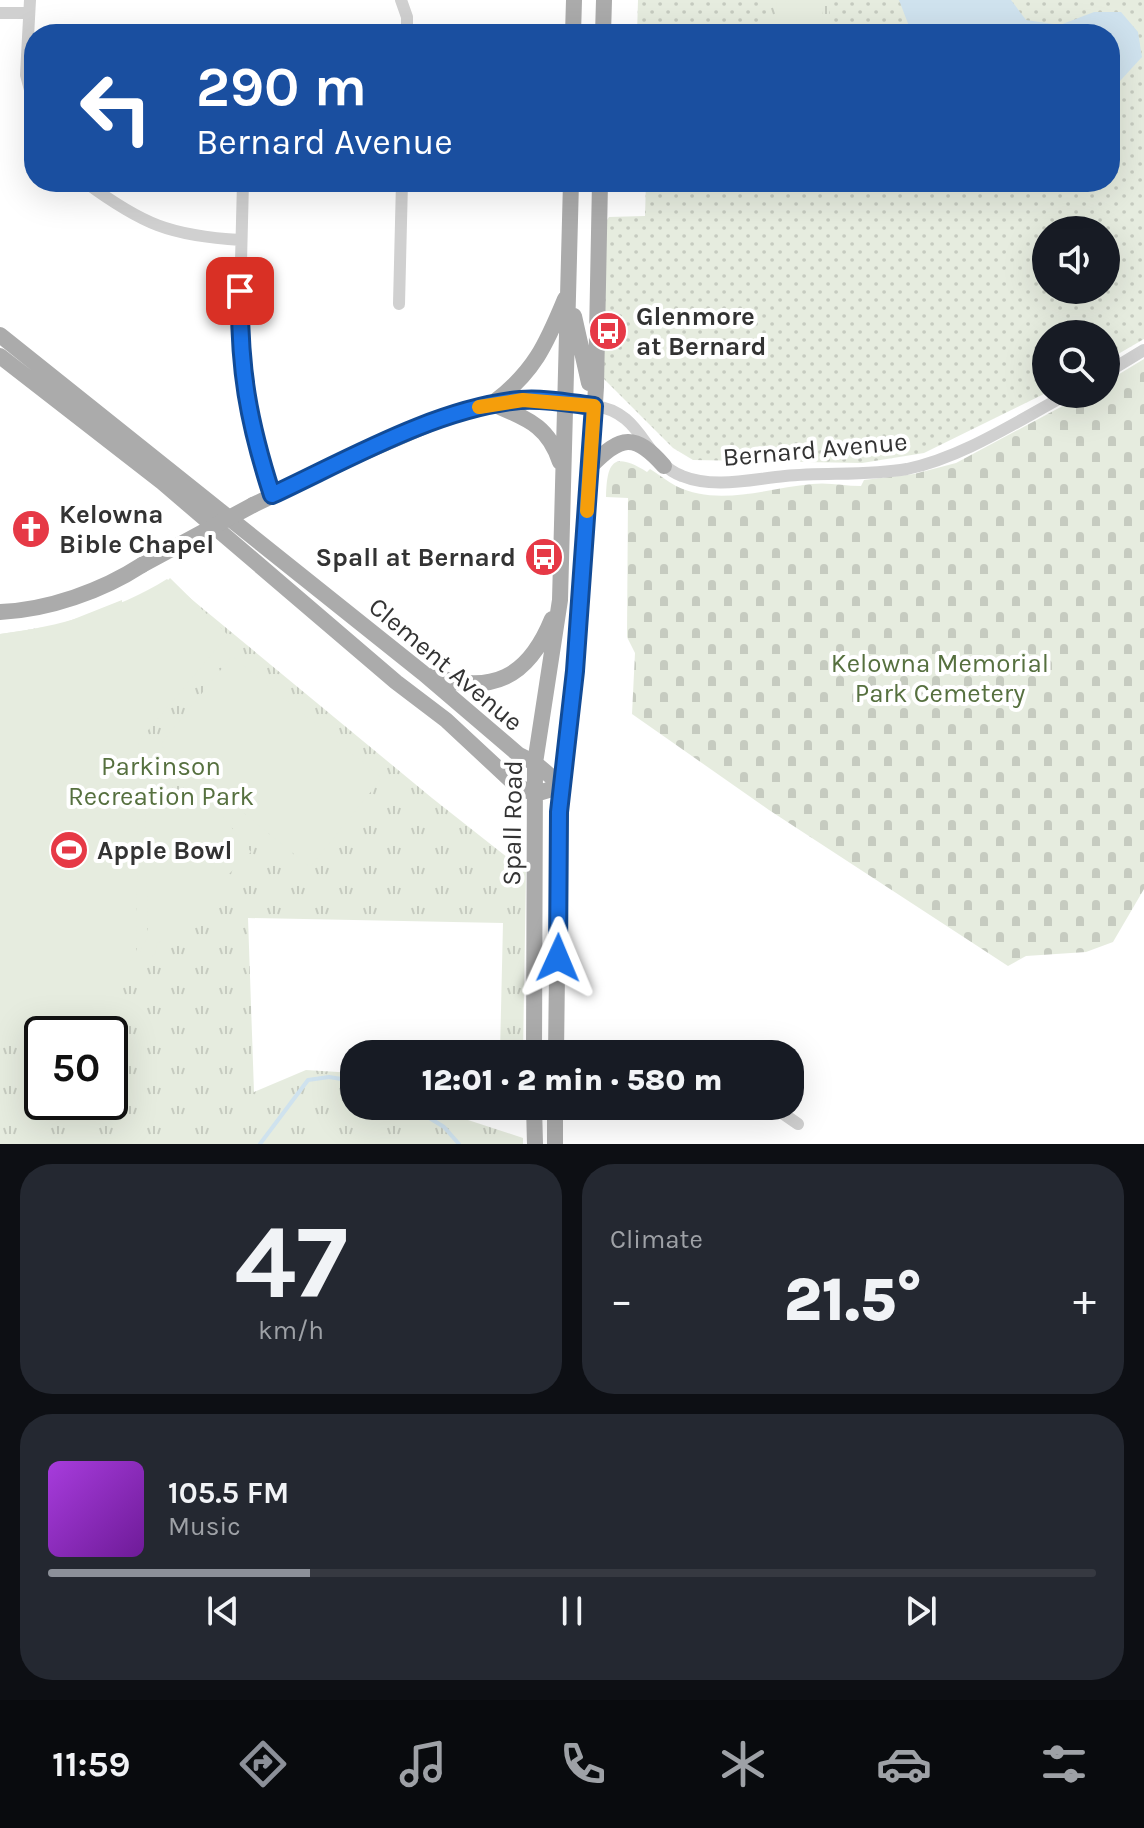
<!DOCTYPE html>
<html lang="en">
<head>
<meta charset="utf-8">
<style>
	:root { --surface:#171b24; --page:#242831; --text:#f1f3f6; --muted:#9ea1a6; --line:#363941; --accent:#8c9099 }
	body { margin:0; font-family:Karla,sans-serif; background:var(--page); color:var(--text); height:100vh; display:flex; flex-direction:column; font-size:30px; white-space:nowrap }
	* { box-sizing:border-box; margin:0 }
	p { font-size:26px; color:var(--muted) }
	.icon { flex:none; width:44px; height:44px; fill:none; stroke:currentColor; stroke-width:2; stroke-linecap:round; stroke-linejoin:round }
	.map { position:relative; height:1144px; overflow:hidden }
	.side { display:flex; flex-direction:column; gap:20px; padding:20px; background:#0d0f14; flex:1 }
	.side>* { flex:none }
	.guide { position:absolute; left:24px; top:24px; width:1096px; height:168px; border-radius:32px; box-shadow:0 8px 32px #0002; background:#1a4fa0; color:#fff; overflow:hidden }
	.controls { position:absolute; left:1032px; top:216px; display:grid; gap:16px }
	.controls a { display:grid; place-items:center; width:88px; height:88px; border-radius:50%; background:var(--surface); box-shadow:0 8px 32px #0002; font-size:40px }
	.speed { position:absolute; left:24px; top:1016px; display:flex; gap:16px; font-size:40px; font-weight:700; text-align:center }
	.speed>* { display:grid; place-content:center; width:104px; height:104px; border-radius:50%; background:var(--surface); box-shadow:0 8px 32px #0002; line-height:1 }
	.speed .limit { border:4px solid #111; border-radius:12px; background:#fff; color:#111 }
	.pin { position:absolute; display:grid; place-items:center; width:68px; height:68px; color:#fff; margin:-34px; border-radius:16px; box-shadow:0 4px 12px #0006 }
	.me { position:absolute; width:88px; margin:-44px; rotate:1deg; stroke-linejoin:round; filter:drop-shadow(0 0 6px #0008) }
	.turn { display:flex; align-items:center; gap:28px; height:168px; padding:0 40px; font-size:36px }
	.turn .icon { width:104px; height:104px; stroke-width:2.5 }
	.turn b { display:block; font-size:56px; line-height:68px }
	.big { font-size:60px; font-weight:800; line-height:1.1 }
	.side .card { flex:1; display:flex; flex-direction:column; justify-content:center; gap:12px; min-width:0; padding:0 28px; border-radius:32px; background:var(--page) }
	.side .dial { align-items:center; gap:0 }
	.dial b { font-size:104px; line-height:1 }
	.song { display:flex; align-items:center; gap:24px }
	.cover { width:96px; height:96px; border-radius:12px; background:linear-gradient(135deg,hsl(280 70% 55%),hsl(280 70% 35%)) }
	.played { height:8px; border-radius:4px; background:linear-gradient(90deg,var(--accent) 25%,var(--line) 25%) }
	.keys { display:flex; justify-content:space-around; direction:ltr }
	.heat { display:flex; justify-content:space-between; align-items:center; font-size:44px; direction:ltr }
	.side .tiles { flex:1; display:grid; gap:20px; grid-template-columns:1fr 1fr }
	.card:last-child { grid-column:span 2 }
	.trip { position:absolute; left:340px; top:1040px; width:464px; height:80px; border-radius:32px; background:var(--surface); box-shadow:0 8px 32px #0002; font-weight:800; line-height:80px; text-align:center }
	.tab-bar { display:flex; height:128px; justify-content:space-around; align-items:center; background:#090b0e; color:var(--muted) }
	.tab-bar .icon { width:56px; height:56px }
	.tab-bar .current { color:var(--accent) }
	.tab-bar b { font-size:36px; color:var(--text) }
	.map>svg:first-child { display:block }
</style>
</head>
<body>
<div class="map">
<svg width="1144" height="1144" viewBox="0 0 1144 1144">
	<defs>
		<pattern id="grass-dots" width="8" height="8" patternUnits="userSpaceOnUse" patternTransform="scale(2)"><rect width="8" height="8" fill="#e6ecdf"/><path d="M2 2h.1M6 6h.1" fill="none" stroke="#c6cbc0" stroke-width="1.8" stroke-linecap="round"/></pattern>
		<pattern id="cemetery-stones" width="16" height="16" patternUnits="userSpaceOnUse" patternTransform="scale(2)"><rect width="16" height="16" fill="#e6ecdf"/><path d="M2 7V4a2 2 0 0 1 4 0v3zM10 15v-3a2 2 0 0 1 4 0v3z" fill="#c6cbc0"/></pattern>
		<pattern id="park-tufts" width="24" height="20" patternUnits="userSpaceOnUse" patternTransform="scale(2)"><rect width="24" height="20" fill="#e6ecdf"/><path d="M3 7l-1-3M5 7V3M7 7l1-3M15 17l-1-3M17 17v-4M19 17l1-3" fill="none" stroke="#c6cbc0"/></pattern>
	</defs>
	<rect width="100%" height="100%" fill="#fff"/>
	<!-- grass -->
	<path fill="url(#grass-dots)" fill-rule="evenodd" d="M 638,0 L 1144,0 L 1144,339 L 1106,361 L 1106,334 L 1046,334 L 1046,393 L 924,453 L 862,463 L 693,460 L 673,448 L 603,378 L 605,223 L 609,217 L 645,216 L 646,182 L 1110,182 L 1110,34 L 637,34 ZM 1046,230 L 1106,230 L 1106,290 L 1046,290 Z"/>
	<!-- cemetery -->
	<path fill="url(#cemetery-stones)" d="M 1144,359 L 1144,889 L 1113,942 L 1086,952 L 1026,956 L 1008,966 L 769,810 L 632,714 L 635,653 L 627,637 L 628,498 L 606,497 C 607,462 613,451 647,472 L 650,469 C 658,474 667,481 676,486 C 718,507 768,488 812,484 C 829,482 844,486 861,486 L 864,480 L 914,474 L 956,463 L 1085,394 L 1106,394 L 1106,382 Z"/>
	<!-- park -->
	<path fill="url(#park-tufts)" fill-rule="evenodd" d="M 769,0 L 830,0 L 829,34 L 767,34 Z
		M 167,579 L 432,798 L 526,872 L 523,1054 L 500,1054 L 503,923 L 248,918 L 254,1092 L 306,1070 L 354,1073 L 354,1106 L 443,1106 L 468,1120 L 523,1138 L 523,1144 L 0,1144 L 0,634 C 58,627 117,610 167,579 ZM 42,1034 L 110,1034 L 110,1102 L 42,1102 Z"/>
	<!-- pitch -->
	<path fill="#e6ecdf" d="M 777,1 L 797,2 L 796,34 L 775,34 Z
		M 802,2 L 823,2 L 822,34 L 802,34 Z
		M 170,578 L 228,635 L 139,741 L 136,955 L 118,971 L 118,1015 L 101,1034 L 0,1036 L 0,634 L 59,625 L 122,600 L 122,603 L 155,594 Z
		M 232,656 L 382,778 L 310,867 L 160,745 Z
		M 145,794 L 176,795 L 220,813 L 251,852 L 162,941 L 157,943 L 155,954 L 150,958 L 143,958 C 138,949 143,945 148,937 Z"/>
	<!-- water -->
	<path fill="#cfe2ee" d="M 899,0 L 1011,0 L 1026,20 L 1060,25 L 1094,12 L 1121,12 L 1138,32 L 1142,57 L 1120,81 L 1110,87 L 1110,34 L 912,34 Z"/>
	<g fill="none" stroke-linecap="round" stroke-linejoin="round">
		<!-- stream -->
		<path stroke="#cfe2ee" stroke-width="4" d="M 410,1106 L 444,1127 L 459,1144
			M 260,1144 L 308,1080 L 329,1077 L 354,1081"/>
		<!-- minor -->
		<path stroke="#d0d0d0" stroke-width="12" d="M 30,0 L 26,75 L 34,105
			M 401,0 L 407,17 L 407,34
			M 0,13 L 27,13
			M 85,182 C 142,224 170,236 241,240
			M 243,182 L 239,341 L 252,429 L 272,495
			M 399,304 L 402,182
			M 1106,373 L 1144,350
			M 594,406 C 643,411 644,462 682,476 C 714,489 752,479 785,476 C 825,472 867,476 907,469 C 964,457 1017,421 1068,394
			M 772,1106 L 798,1124"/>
		<!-- major -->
		<path stroke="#ababab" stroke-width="16" d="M 573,34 L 574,0
			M 603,34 L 604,0
			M 574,316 L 589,383
			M 0,335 L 423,673 L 519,755 L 535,763 L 562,786
			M 0,356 L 162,482 L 396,682 L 446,720 L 517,786 L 535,794 L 562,786
			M 493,403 C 534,372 546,345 565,299
			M 493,404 C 527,419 548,425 560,462
			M 591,466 C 621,435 635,433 664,466
			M 253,505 L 358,455 L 458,412 L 492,404 L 523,400 L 594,406
			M 0,612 C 48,610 102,591 142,565
			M 432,676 C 492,695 528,678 552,619
			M 534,1054 L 535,763 L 560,600 L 571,182
			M 556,1054 L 559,812 L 575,671 L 591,466 L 596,387 L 600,182
			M 534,1106 L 535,1144
			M 555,1144 L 555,1106"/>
		<!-- major-bridge -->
		<path stroke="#ababab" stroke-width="16" d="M 142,565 L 253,505"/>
	</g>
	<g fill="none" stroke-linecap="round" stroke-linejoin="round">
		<defs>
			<path id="route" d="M 240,291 C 239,368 248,421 272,495 C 347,460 437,408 520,400 C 544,398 570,403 594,406 L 575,671 L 559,812 L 558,958"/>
		</defs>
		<!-- route casing -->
		<use href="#route" stroke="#114b97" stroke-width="20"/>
		<!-- route -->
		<use href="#route" stroke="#1a73e8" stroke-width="14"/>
		<!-- slow -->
		<path stroke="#f59e0b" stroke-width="14" d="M 479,407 L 523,400 L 594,406 L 587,511"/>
	</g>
	<!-- icons -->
	<defs>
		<symbol id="bus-disc" viewBox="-11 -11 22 22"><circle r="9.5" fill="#e63946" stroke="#fff"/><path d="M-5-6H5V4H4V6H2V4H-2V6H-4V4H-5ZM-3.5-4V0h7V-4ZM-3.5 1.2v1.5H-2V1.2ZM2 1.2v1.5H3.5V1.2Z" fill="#fff"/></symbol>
		<symbol id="church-disc" viewBox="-11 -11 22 22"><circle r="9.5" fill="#e63946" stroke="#fff"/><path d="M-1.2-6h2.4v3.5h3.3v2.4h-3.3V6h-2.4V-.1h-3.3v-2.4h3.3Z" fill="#fff"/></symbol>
		<symbol id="stadium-disc" viewBox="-11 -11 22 22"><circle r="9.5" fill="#e63946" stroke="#fff"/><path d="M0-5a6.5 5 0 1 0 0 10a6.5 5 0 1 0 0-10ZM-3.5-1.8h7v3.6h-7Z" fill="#fff"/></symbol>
	</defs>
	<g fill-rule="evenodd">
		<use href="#bus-disc" x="586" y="309" width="44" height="44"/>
		<use href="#church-disc" x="9" y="507" width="44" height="44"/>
		<use href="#bus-disc" x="522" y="535" width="44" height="44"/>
		<use href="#stadium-disc" x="47" y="828" width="44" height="44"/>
	</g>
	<g text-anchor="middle" stroke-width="8" stroke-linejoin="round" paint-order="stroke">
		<!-- poi labels -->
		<g font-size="26" font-weight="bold" fill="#333" stroke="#fff" text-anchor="start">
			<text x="636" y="325">Glenmore<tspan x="636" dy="30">at Bernard</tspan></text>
			<text x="59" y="523">Kelowna<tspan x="59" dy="30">Bible Chapel</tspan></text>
			<text x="516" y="566" text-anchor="end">Spall at Bernard</text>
			<text x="97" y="859">Apple Bowl</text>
		</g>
		<!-- street labels -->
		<g font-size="26" fill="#333" stroke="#fff">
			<text transform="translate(815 449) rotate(-5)" y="9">Bernard Avenue</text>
			<text transform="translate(446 664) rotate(40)" y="9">Clement Avenue</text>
			<text transform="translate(512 823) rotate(-89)" y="9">Spall Road</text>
		</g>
		<!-- park labels -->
		<g font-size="26" fill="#56703f" stroke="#fff">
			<text x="940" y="672">Kelowna Memorial<tspan x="940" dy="30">Park Cemetery</tspan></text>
			<text x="161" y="775">Parkinson<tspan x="161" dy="30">Recreation Park</tspan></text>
		</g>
	</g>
</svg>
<div class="controls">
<a><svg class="icon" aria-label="sound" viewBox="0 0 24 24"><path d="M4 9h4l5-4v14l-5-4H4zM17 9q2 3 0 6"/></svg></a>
<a><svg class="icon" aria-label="search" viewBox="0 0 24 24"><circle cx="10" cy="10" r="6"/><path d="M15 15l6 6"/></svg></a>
</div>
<div class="speed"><div class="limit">50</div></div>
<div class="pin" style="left:240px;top:291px;background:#d93025"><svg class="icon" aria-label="arrive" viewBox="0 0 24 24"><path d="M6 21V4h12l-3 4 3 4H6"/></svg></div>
<svg class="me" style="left:558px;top:958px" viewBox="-20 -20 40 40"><path d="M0-17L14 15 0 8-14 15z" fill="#1a73e8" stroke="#fff" stroke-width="4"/></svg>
<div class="trip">12:01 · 2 min · 580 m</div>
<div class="guide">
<div class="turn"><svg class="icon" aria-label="left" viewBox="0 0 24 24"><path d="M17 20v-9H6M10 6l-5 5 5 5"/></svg><div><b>290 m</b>Bernard Avenue</div></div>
</div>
</div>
<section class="side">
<div class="tiles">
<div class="card dial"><b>47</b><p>km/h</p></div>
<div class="card"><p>Climate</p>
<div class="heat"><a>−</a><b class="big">21.5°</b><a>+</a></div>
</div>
<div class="card">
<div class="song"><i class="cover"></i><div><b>105.5 FM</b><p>Music</p></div></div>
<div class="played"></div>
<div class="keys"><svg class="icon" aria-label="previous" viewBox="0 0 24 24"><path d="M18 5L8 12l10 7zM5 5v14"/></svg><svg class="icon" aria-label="pause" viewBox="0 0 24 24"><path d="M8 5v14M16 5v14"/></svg><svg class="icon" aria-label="next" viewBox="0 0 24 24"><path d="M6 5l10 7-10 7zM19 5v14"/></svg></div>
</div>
</div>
</section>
<nav class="tab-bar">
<b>11:59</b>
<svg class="icon current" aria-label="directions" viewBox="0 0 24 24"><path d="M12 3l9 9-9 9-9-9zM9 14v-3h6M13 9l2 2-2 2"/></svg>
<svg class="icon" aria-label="music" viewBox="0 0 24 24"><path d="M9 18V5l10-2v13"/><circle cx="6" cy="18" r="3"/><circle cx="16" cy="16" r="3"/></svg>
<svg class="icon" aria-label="phone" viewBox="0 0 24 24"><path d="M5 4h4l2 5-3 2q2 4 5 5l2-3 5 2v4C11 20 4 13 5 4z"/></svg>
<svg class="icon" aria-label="climate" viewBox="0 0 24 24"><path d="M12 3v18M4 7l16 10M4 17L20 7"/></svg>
<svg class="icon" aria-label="car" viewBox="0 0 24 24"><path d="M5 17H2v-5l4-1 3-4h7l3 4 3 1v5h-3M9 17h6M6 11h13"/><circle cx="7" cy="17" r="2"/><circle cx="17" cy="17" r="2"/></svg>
<svg class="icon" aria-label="filters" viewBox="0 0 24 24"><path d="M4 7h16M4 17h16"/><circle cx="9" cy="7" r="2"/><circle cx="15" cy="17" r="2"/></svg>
</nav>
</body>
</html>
